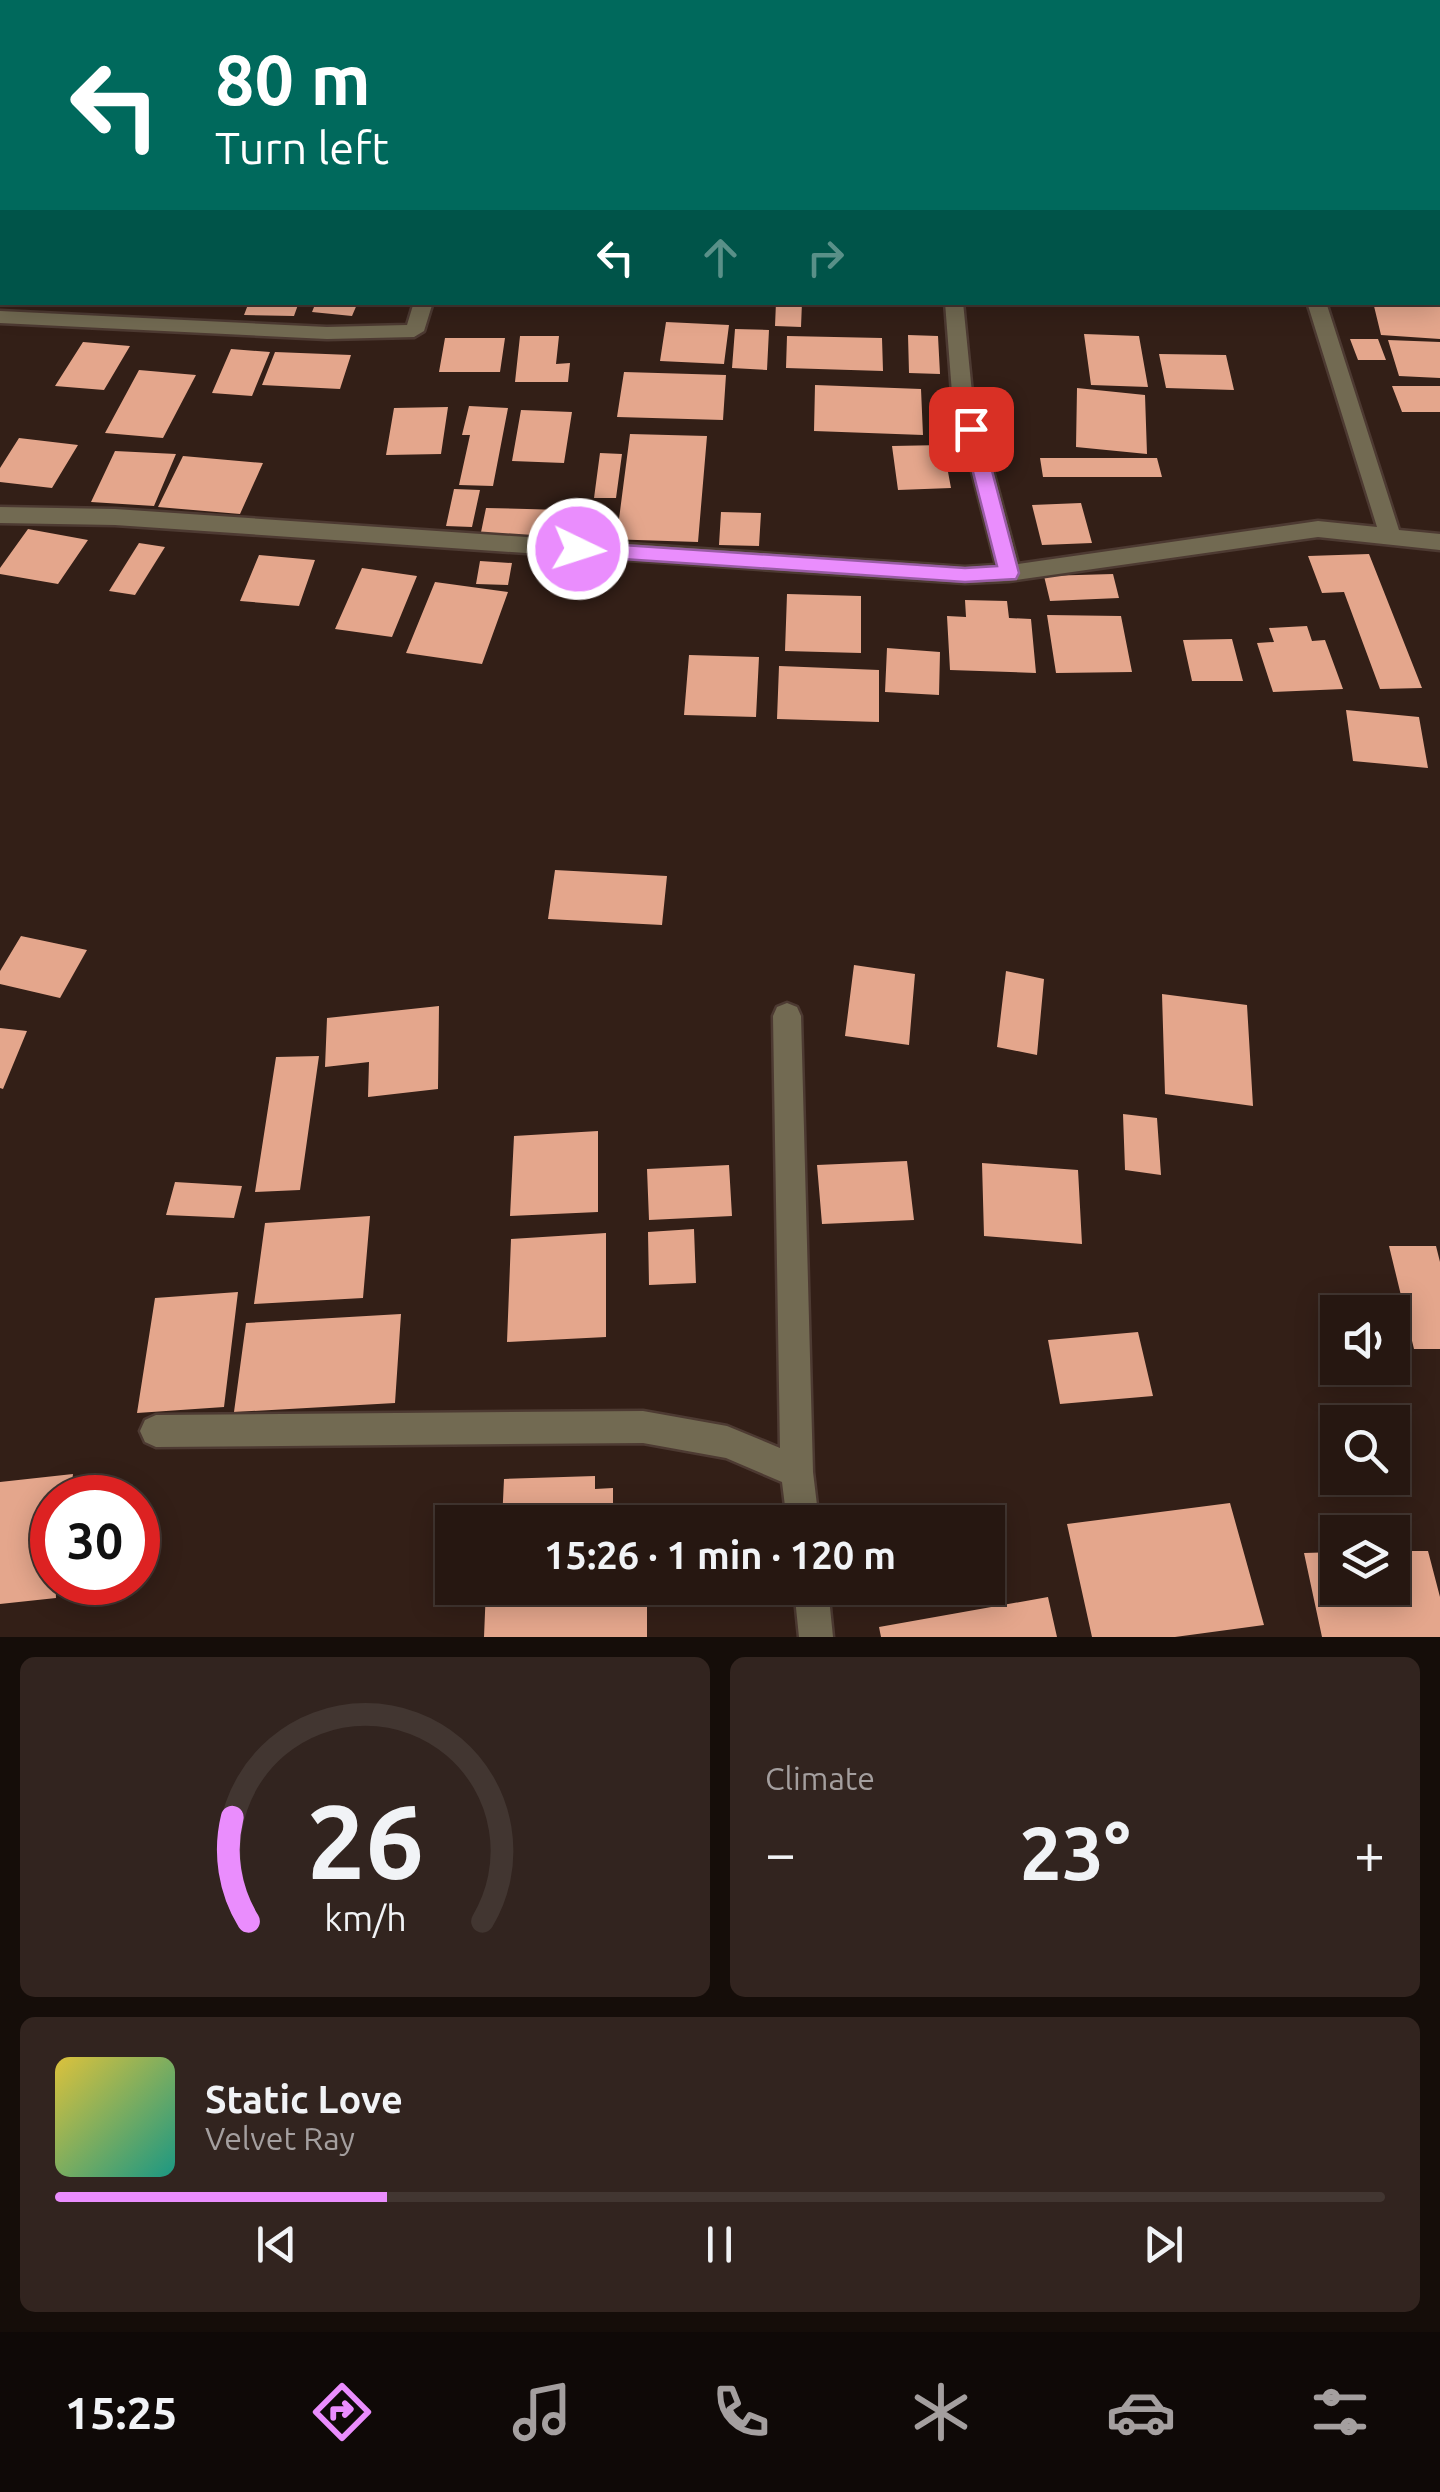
<!DOCTYPE html>
<html lang="en">
<head>
<meta charset="utf-8">
<style>
	:root { --surface:#261711; --page:#32241f; --text:#f1f3f6; --muted:#a49f9f; --line:#423631; --accent:#ea8dfd }
	body { margin:0; font-family:Ubuntu,sans-serif; background:var(--page); color:var(--text); height:100vh; display:flex; flex-direction:column; font-size:38px; white-space:nowrap }
	* { box-sizing:border-box; margin:0 }
	p { font-size:32px; color:var(--muted) }
	.icon { flex:none; width:55px; height:55px; fill:none; stroke:currentColor; stroke-width:2; stroke-linecap:round; stroke-linejoin:round }
	.map { position:relative; height:1637px; overflow:hidden }
	.drawer { display:flex; flex-direction:column; gap:20px; padding:20px; background:#150d09; flex:1 }
	.drawer>* { flex:none }
	.hud { position:absolute; left:0px; top:0px; width:1440px; height:305px; box-shadow:0 5px 25px #0003,0 0 0 2px var(--line); background:#00695c; color:#fff; overflow:hidden }
	.fabs { position:absolute; left:1320px; top:1295px; display:grid; gap:20px }
	.fabs a { display:grid; place-items:center; width:90px; height:90px; border-radius:0px; background:var(--surface); box-shadow:0 5px 25px #0003,0 0 0 2px var(--line); font-size:50px }
	.speed { position:absolute; left:30px; top:1475px; display:flex; gap:20px; font-size:50px; font-weight:700; text-align:center }
	.speed>* { display:grid; place-content:center; width:130px; height:130px; border-radius:50%; background:var(--surface); box-shadow:0 5px 25px #0003,0 0 0 2px var(--line); line-height:1 }
	.speed .limit { border:15px solid #d22; background:#fff; color:#111 }
	.pin { position:absolute; display:grid; place-items:center; width:85px; height:85px; color:#fff; margin:-42px; border-radius:20px; box-shadow:0 5px 15px #0006 }
	.me { position:absolute; width:110px; margin:-55px; rotate:94deg; stroke-linejoin:round; filter:drop-shadow(0 0 8px #0008) }
	.turn { display:flex; align-items:center; gap:35px; height:210px; padding:0 50px; font-size:45px }
	.turn .icon { width:130px; height:130px; stroke-width:2.5 }
	.turn b { display:block; font-size:70px; line-height:85px }
	.lanes { display:flex; align-items:center; height:95px; padding:0 50px; background:#0003; justify-content:center; gap:50px; direction:ltr }
	.lanes .off { opacity:.35 }
	.big { font-size:75px; font-weight:700; line-height:1.1 }
	.drawer .tile { flex:1; display:flex; flex-direction:column; justify-content:center; gap:15px; min-width:0; padding:0 35px; border-radius:15px; background:var(--page) }
	.drawer .dial { align-items:center; gap:0 }
	.dial svg { height:260px; overflow:visible; fill:none; stroke:var(--line); stroke-width:7; stroke-linecap:round; text-anchor:middle }
	.dial text { fill:var(--text); stroke:none }
	.song { display:flex; align-items:center; gap:30px }
	.cover { width:120px; height:120px; border-radius:15px; background:linear-gradient(135deg,hsl(50 70% 55%),hsl(170 70% 35%)) }
	.played { height:10px; border-radius:5px; background:linear-gradient(90deg,var(--accent) 25%,var(--line) 25%) }
	.keys { display:flex; justify-content:space-around; direction:ltr }
	.heat { display:flex; justify-content:space-between; align-items:center; font-size:55px; direction:ltr }
	.drawer .tiles { flex:1; display:grid; gap:20px; grid-template-columns:1fr 1fr }
	.tile:last-child { grid-column:span 2 }
	.trip { position:absolute; left:435px; top:1505px; width:570px; height:100px; border-radius:0px; background:var(--surface); box-shadow:0 5px 25px #0003,0 0 0 2px var(--line); font-weight:700; line-height:100px; text-align:center }
	.menu { display:flex; height:160px; justify-content:space-around; align-items:center; background:#0f0907; color:var(--muted) }
	.menu .icon { width:70px; height:70px }
	.menu .on { color:var(--accent) }
	.menu b { font-size:45px; color:var(--text) }
	.map>svg:first-child { display:block }
</style>
</head>
<body>
<div class="map">
<svg width="1440" height="1637" viewBox="0 0 1440 1637">
	<rect width="100%" height="100%" fill="#331f17"/>
	<!-- building -->
	<path fill="#e4a68c" d="M 249,302 L 299,302 L 294,316 L 244,315 Z
		M 316,302 L 358,302 L 352,316 L 312,312 Z
		M 776,302 L 802,302 L 801,327 L 775,326 Z
		M 1373,302 L 1440,304 L 1440,339 L 1381,335 Z
		M 666,322 L 729,325 L 724,364 L 660,361 Z
		M 735,329 L 769,330 L 767,370 L 732,368 Z
		M 1084,334 L 1139,336 L 1148,387 L 1091,385 Z
		M 908,335 L 938,336 L 940,374 L 909,373 Z
		M 520,336 L 559,336 L 556,364 L 570,363 L 568,382 L 515,382 Z
		M 787,336 L 882,338 L 883,371 L 786,368 Z
		M 445,338 L 505,338 L 500,372 L 439,372 Z
		M 1350,339 L 1378,339 L 1386,360 L 1358,360 Z
		M 1388,340 L 1440,342 L 1440,378 L 1399,376 Z
		M 83,342 L 130,346 L 104,390 L 55,386 Z
		M 231,349 L 270,352 L 252,396 L 212,393 Z
		M 275,352 L 351,355 L 340,389 L 262,385 Z
		M 1159,354 L 1226,355 L 1234,390 L 1166,388 Z
		M 139,370 L 196,375 L 163,438 L 105,433 Z
		M 624,372 L 726,375 L 723,420 L 617,417 Z
		M 815,385 L 921,389 L 923,435 L 814,431 Z
		M 1392,386 L 1440,386 L 1440,412 L 1402,412 Z
		M 1077,388 L 1145,395 L 1147,454 L 1076,447 Z
		M 469,406 L 508,408 L 493,486 L 459,485 L 470,435 L 462,435 Z
		M 448,407 L 441,454 L 386,455 L 394,408 Z
		M 521,410 L 572,412 L 564,463 L 512,461 Z
		M 630,434 L 707,436 L 698,542 L 607,539 L 609,519 L 619,519 Z
		M 19,438 L 78,445 L 52,488 L 0,482 L 0,468 Z
		M 943,445 L 951,488 L 898,490 L 892,446 Z
		M 115,451 L 176,454 L 154,506 L 91,502 Z
		M 600,453 L 622,454 L 616,498 L 594,498 Z
		M 183,456 L 263,463 L 240,514 L 158,507 Z
		M 1040,458 L 1157,458 L 1162,477 L 1043,477 Z
		M 454,489 L 480,490 L 472,527 L 446,526 Z
		M 1081,503 L 1092,543 L 1042,545 L 1032,505 Z
		M 486,508 L 564,510 L 560,540 L 480,537 Z
		M 721,512 L 761,513 L 759,546 L 719,545 Z
		M 28,529 L 88,540 L 58,584 L 0,574 L 0,568 Z
		M 139,543 L 165,547 L 135,595 L 109,591 Z
		M 1369,554 L 1422,688 L 1380,689 L 1344,592 L 1322,593 L 1308,556 Z
		M 259,555 L 315,560 L 299,606 L 240,601 Z
		M 480,561 L 512,563 L 508,585 L 476,584 Z
		M 362,568 L 417,576 L 392,637 L 335,629 Z
		M 1113,574 L 1119,598 L 1050,601 L 1044,576 Z
		M 435,582 L 508,592 L 482,664 L 406,653 Z
		M 787,594 L 861,596 L 861,653 L 785,651 Z
		M 965,600 L 1007,601 L 1009,618 L 1031,619 L 1036,673 L 950,670 L 947,616 L 966,617 Z
		M 1047,615 L 1121,616 L 1132,672 L 1056,673 Z
		M 1307,626 L 1312,641 L 1325,640 L 1343,689 L 1273,692 L 1257,643 L 1274,642 L 1269,628 Z
		M 1232,639 L 1243,681 L 1192,681 L 1183,640 Z
		M 887,648 L 940,652 L 939,695 L 885,692 Z
		M 689,655 L 759,657 L 756,717 L 684,715 Z
		M 779,666 L 879,670 L 879,722 L 777,719 Z
		M 1346,710 L 1419,717 L 1428,768 L 1353,761 Z
		M 555,870 L 667,876 L 662,925 L 548,919 Z
		M 21,936 L 87,950 L 60,998 L 0,984 L 0,971 Z
		M 854,965 L 915,974 L 909,1045 L 845,1036 Z
		M 1006,971 L 1044,979 L 1037,1055 L 997,1047 Z
		M 1162,994 L 1247,1005 L 1253,1106 L 1165,1094 Z
		M 439,1006 L 438,1089 L 368,1097 L 369,1062 L 325,1067 L 327,1018 Z
		M 0,1028 L 27,1031 L 3,1089 L 0,1088 Z
		M 319,1056 L 300,1190 L 255,1192 L 276,1057 Z
		M 1123,1114 L 1157,1118 L 1161,1175 L 1125,1170 Z
		M 598,1131 L 598,1212 L 510,1216 L 514,1136 Z
		M 907,1161 L 914,1220 L 822,1224 L 817,1165 Z
		M 982,1163 L 1078,1170 L 1082,1244 L 984,1236 Z
		M 729,1165 L 732,1216 L 649,1220 L 647,1169 Z
		M 175,1182 L 242,1186 L 234,1218 L 166,1215 Z
		M 370,1216 L 363,1298 L 254,1304 L 265,1223 Z
		M 694,1229 L 696,1283 L 649,1285 L 648,1232 Z
		M 606,1233 L 606,1337 L 507,1342 L 511,1239 Z
		M 1389,1246 L 1436,1246 L 1440,1262 L 1440,1349 L 1414,1349 Z
		M 238,1292 L 224,1407 L 137,1413 L 155,1298 Z
		M 401,1314 L 395,1403 L 234,1412 L 246,1323 Z
		M 1138,1332 L 1153,1396 L 1060,1404 L 1048,1340 Z
		M 73,1474 L 70,1498 L 52,1498 L 56,1598 L 0,1604 L 0,1482 Z
		M 595,1476 L 595,1489 L 613,1488 L 613,1522 L 502,1522 L 504,1479 Z
		M 1230,1503 L 1264,1625 L 1175,1637 L 1092,1637 L 1067,1524 Z
		M 1392,1551 L 1428,1551 L 1440,1597 L 1440,1637 L 1322,1637 L 1304,1553 L 1338,1552 L 1338,1588 L 1392,1588 Z
		M 486,1588 L 622,1588 L 622,1600 L 647,1599 L 647,1637 L 484,1637 Z
		M 1048,1597 L 1057,1637 L 881,1637 L 879,1627 Z"/>
	<g fill="none" stroke-linecap="round" stroke-linejoin="round">
		<defs>
			<path id="minor" d="M 0,0 L 54,0 L 0,6 Z
				M 931,0 L 947,0 L 948,2 L 933,2 Z
				M 1225,0 L 1241,0 L 1242,2 L 1227,2 Z
				M 414,302 L 433,302 L 424,331 L 414,337 L 327,339 L 0,323 L 0,311 L 327,327 L 407,325 Z
				M 945,302 L 963,302 L 972,393 L 1018,564 L 1318,521 L 1377,527 L 1307,302 L 1326,302 L 1399,530 L 1440,534 L 1440,550 L 1318,537 L 1009,581 L 965,583 L 115,525 L 0,523 L 0,507 L 115,509 L 965,567 L 996,565 L 952,393 Z
				M 787,1003 L 797,1007 L 801,1016 L 813,1472 L 819,1522 L 787,1522 L 782,1482 L 726,1458 L 643,1443 L 156,1447 L 145,1442 L 140,1431 L 145,1420 L 156,1415 L 643,1411 L 727,1426 L 780,1448 L 773,1016 L 777,1007 Z
				M 794,1588 L 828,1588 L 833,1637 L 799,1637 Z"/>
		</defs>
		<!-- minor casing -->
		<use href="#minor" stroke="#4d3a32" stroke-width="5"/>
		<!-- minor -->
		<use href="#minor" fill="#726a52" fill-rule="evenodd"/>
	</g>
	<!-- route -->
	<path fill="#ea8dfd" stroke="#985ca4" stroke-width="2.5" d="M 971,423 L 981,429 L 1019,573 L 1016,579 L 965,582 L 578,556 L 569,549 L 578,542 L 965,568 L 997,566 L 962,429 Z"/>
</svg>
<div class="fabs">
<a><svg class="icon" aria-label="sound" viewBox="0 0 24 24"><path d="M4 9h4l5-4v14l-5-4H4zM17 9q2 3 0 6"/></svg></a>
<a><svg class="icon" aria-label="search" viewBox="0 0 24 24"><circle cx="10" cy="10" r="6"/><path d="M15 15l6 6"/></svg></a>
<a><svg class="icon" aria-label="layers" viewBox="0 0 24 24"><path d="M12 4l9 5-9 5-9-5zM3 14l9 5 9-5"/></svg></a>
</div>
<div class="speed"><div class="limit">30</div></div>
<div class="pin" style="left:971px;top:429px;background:#d93025"><svg class="icon" aria-label="arrive" viewBox="0 0 24 24"><path d="M6 21V4h12l-3 4 3 4H6"/></svg></div>
<svg class="me" style="left:578px;top:549px" viewBox="-20 -20 40 40"><circle r="17" fill="#ea8dfd" stroke="#fff" stroke-width="3"/><path d="M0-11L8 9 0 5-8 9z" fill="#fff"/></svg>
<div class="trip">15:26 · 1 min · 120 m</div>
<div class="hud">
<div class="turn"><svg class="icon" aria-label="left" viewBox="0 0 24 24"><path d="M17 20v-9H6M10 6l-5 5 5 5"/></svg><div><b>80 m</b>Turn left</div></div>
<div class="lanes"><svg class="icon" aria-label="left" viewBox="0 0 24 24"><path d="M17 20v-9H6M10 6l-5 5 5 5"/></svg><svg class="icon off" aria-label="ahead" viewBox="0 0 24 24"><path d="M12 20V5M6 11l6-6 6 6"/></svg><svg class="icon off" aria-label="right" viewBox="0 0 24 24"><path d="M7 20v-9h11M14 6l5 5-5 5"/></svg></div>
</div>
</div>
<section class="drawer">
<div class="tiles">
<div class="tile dial"><svg viewBox="0 0 100 80">
<path d="M14 69A42 42 0 1 1 86 69"/>
<path d="M14 69A42 42 0 0 1 9 37" stroke="#ea8dfd"/>
<text x="50" y="56" font-size="32" font-weight="700">26</text>
<text x="50" y="72" font-size="11">km/h</text>
</svg></div>
<div class="tile"><p>Climate</p>
<div class="heat"><a>−</a><b class="big">23°</b><a>+</a></div>
</div>
<div class="tile">
<div class="song"><i class="cover"></i><div><b>Static Love</b><p>Velvet Ray</p></div></div>
<div class="played"></div>
<div class="keys"><svg class="icon" aria-label="previous" viewBox="0 0 24 24"><path d="M18 5L8 12l10 7zM5 5v14"/></svg><svg class="icon" aria-label="pause" viewBox="0 0 24 24"><path d="M8 5v14M16 5v14"/></svg><svg class="icon" aria-label="next" viewBox="0 0 24 24"><path d="M6 5l10 7-10 7zM19 5v14"/></svg></div>
</div>
</div>
</section>
<nav class="menu">
<b>15:25</b>
<svg class="icon on" aria-label="directions" viewBox="0 0 24 24"><path d="M12 3l9 9-9 9-9-9zM9 14v-3h6M13 9l2 2-2 2"/></svg>
<svg class="icon" aria-label="music" viewBox="0 0 24 24"><path d="M9 18V5l10-2v13"/><circle cx="6" cy="18" r="3"/><circle cx="16" cy="16" r="3"/></svg>
<svg class="icon" aria-label="phone" viewBox="0 0 24 24"><path d="M5 4h4l2 5-3 2q2 4 5 5l2-3 5 2v4C11 20 4 13 5 4z"/></svg>
<svg class="icon" aria-label="climate" viewBox="0 0 24 24"><path d="M12 3v18M4 7l16 10M4 17L20 7"/></svg>
<svg class="icon" aria-label="car" viewBox="0 0 24 24"><path d="M5 17H2v-5l4-1 3-4h7l3 4 3 1v5h-3M9 17h6M6 11h13"/><circle cx="7" cy="17" r="2"/><circle cx="17" cy="17" r="2"/></svg>
<svg class="icon" aria-label="filters" viewBox="0 0 24 24"><path d="M4 7h16M4 17h16"/><circle cx="9" cy="7" r="2"/><circle cx="15" cy="17" r="2"/></svg>
</nav>
</body>
</html>
